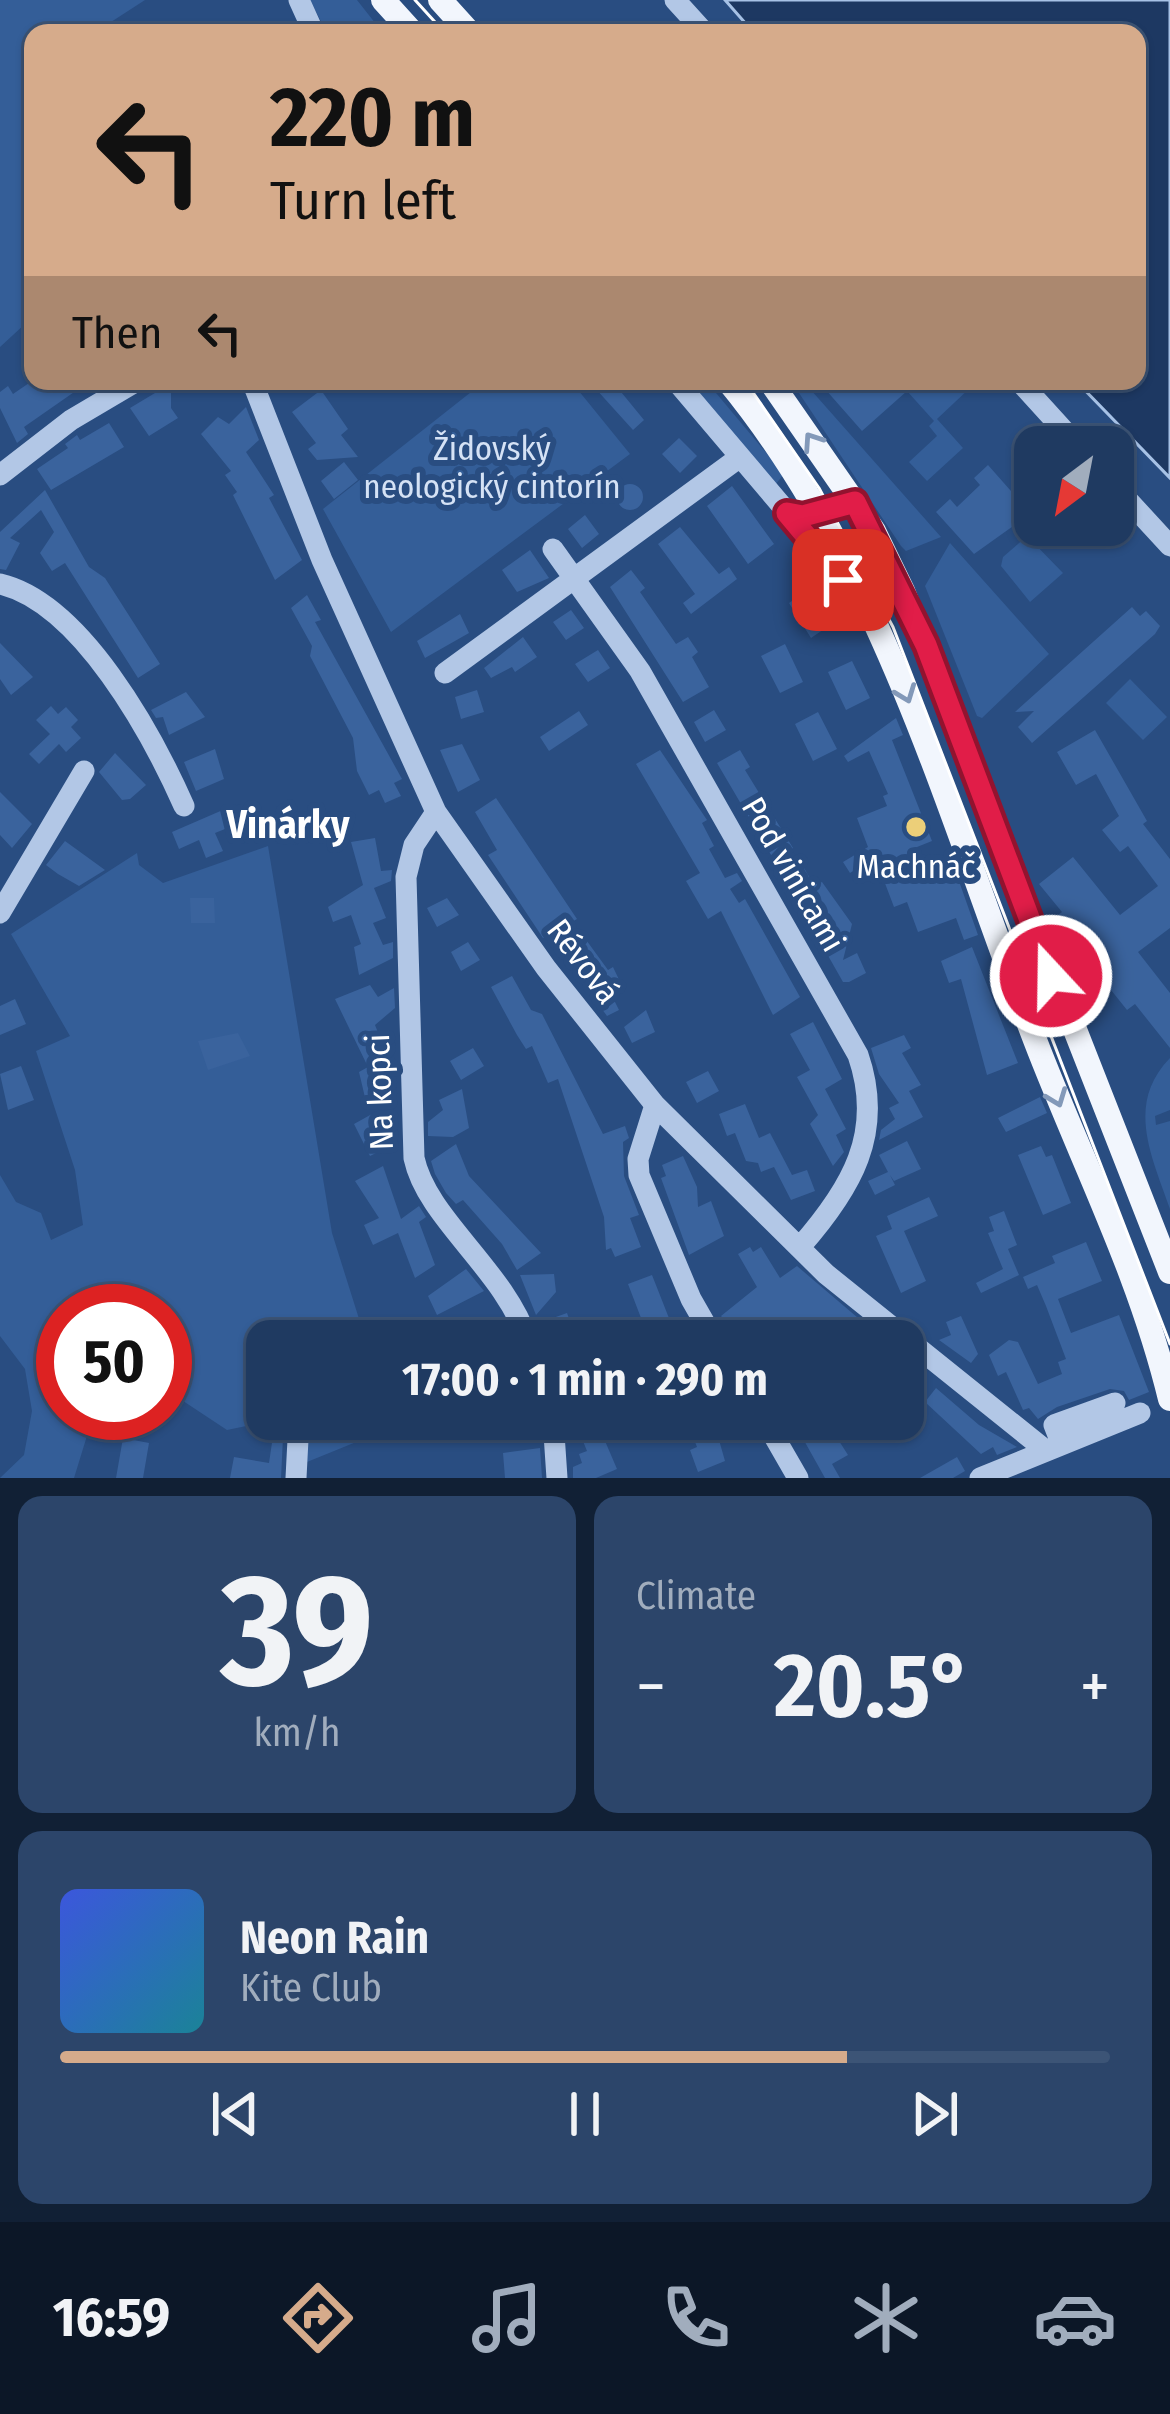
<!DOCTYPE html>
<html lang="en">
<head>
<meta charset="utf-8">
<style>
	:root { --surface:#1f3a61; --page:#2c456a; --text:#f1f3f6; --muted:#a1adbd; --line:#3c5476; --accent:#d6ab8b }
	body { margin:0; font-family:"Fira Sans Condensed",sans-serif; background:var(--page); color:var(--text); height:100vh; display:flex; flex-direction:column; font-size:45px; white-space:nowrap }
	* { box-sizing:border-box; margin:0 }
	p { font-size:39px; color:var(--muted) }
	.icon { flex:none; width:66px; height:66px; fill:none; stroke:currentColor; stroke-width:2; stroke-linecap:round; stroke-linejoin:round }
	.map { position:relative; height:1478px; overflow:hidden }
	.sheet { display:flex; flex-direction:column; gap:18px; padding:18px; background:#112035; flex:1 }
	.sheet>* { flex:none }
	.banner { position:absolute; left:24px; top:24px; width:1122px; height:366px; border-radius:24px; box-shadow:0 3px 9px #0004,0 0 0 3px var(--line); background:#d6ab8b; color:#111; overflow:hidden }
	.needle { width:78px; rotate:212deg }
	.buttons { position:absolute; left:1014px; top:426px; display:grid; gap:24px }
	.buttons a { display:grid; place-items:center; width:120px; height:120px; border-radius:24px; background:var(--surface); box-shadow:0 3px 9px #0004,0 0 0 3px var(--line); font-size:60px }
	.speed { position:absolute; left:36px; top:1284px; display:flex; gap:24px; font-size:60px; font-weight:700; text-align:center }
	.speed>* { display:grid; place-content:center; width:156px; height:156px; border-radius:50%; background:var(--surface); box-shadow:0 3px 9px #0004,0 0 0 3px var(--line); line-height:1 }
	.speed .limit { border:18px solid #d22; background:#fff; color:#111 }
	.pin { position:absolute; display:grid; place-items:center; width:102px; height:102px; color:#fff; margin:-51px; border-radius:24px; box-shadow:0 6px 18px #0006 }
	.me { position:absolute; width:132px; margin:-66px; rotate:339deg; stroke-linejoin:round; filter:drop-shadow(0 0 9px #0008) }
	.turn { display:flex; align-items:center; gap:42px; height:252px; padding:0 48px; font-size:54px }
	.turn .icon { width:156px; height:156px; stroke-width:2.5 }
	.turn b { display:block; font-size:84px; line-height:102px }
	.then { display:flex; align-items:center; height:114px; padding:0 48px; background:#0003; gap:24px; font-size:45px }
	.big { font-size:90px; font-weight:700; line-height:1.1 }
	.sheet .tile { flex:1; display:flex; flex-direction:column; justify-content:center; gap:18px; min-width:0; padding:0 42px; border-radius:24px; background:var(--page) }
	.sheet .dial { align-items:center; gap:0 }
	.dial b { font-size:156px; line-height:1 }
	.song { display:flex; align-items:center; gap:36px }
	.cover { width:144px; height:144px; border-radius:18px; background:linear-gradient(135deg,hsl(230 70% 55%),hsl(190 70% 35%)) }
	.played { height:12px; border-radius:6px; background:linear-gradient(90deg,var(--accent) 75%,var(--line) 75%) }
	.keys { display:flex; justify-content:space-around; direction:ltr }
	.heat { display:flex; justify-content:space-between; align-items:center; font-size:66px; direction:ltr }
	.sheet .tiles { flex:1; display:grid; gap:18px; grid-template-columns:1fr 1fr }
	.tile:last-child { grid-column:span 2 }
	.trip { position:absolute; left:246px; top:1320px; width:678px; height:120px; border-radius:24px; background:var(--surface); box-shadow:0 3px 9px #0004,0 0 0 3px var(--line); font-weight:700; line-height:120px; text-align:center }
	.menu { display:flex; height:192px; justify-content:space-around; align-items:center; background:#0c1727; color:var(--muted) }
	.menu .icon { width:84px; height:84px }
	.menu .current { color:var(--accent) }
	.menu b { font-size:54px; color:var(--text) }
	.map>svg:first-child { display:block }
</style>
</head>
<body>
<div class="map">
<svg width="1170" height="1478" viewBox="0 0 1170 1478">
	<rect width="100%" height="100%" fill="#294d81"/>
	<!-- green -->
	<path fill="#345e98" d="M 0,0 L 145,0 L 94,33 L 33,33 L 33,327 L 26,323 L 0,347 Z
		M 310,0 L 357,0 L 383,33 L 327,33 Z
		M 485,381 L 577,381 L 574,385 L 630,454 L 391,632 L 323,509 Z
		M 685,381 L 706,381 L 784,474 L 775,485 Z
		M 791,381 L 803,381 L 941,537 L 906,551 L 901,546 Z
		M 898,381 L 922,381 L 930,392 L 942,381 L 966,381 L 971,387 L 937,419 L 963,448 L 927,481 L 909,462 L 937,436 L 929,426 L 934,421 Z
		M 1027,536 L 1063,573 L 1030,602 L 1001,566 L 1003,557 Z
		M 950,543 L 1049,654 L 982,718 L 977,716 L 925,586 Z
		M 1130,679 L 1167,717 L 1143,740 L 1106,703 Z
		M 268,846 L 332,1233 L 366,1341 L 267,1341 L 267,1419 L 280,1419 L 227,1430 L 165,1389 L 165,1311 L 63,1311 L 63,1413 L 94,1413 L 74,1478 L 0,1478 L 24,1455 L 32,1411 L 25,1369 L 0,1336 L 0,1175 L 16,1202 L 41,1213 L 51,1240 L 83,1225 L 75,1170 L 36,1051 L 70,1036 L 11,934 L 137,853 L 139,865 L 163,883 Z
		M 1170,1058 L 1170,1110 L 1155,1116 L 1156,1125 L 1170,1121 L 1170,1209 C 1152,1157 1125,1104 1170,1058 Z
		M 303,1419 L 390,1419 L 393,1427 L 307,1462 L 308,1428 Z"/>
	<!-- water -->
	<path fill="#1d3862" stroke="#a7c2e6" stroke-width="3" d="M 725,0 L 1170,0 L 1170,478 L 1076,381 L 1137,381 L 1137,33 L 754,33 Z"/>
	<!-- building -->
	<path fill="#3a639d" d="M 32,381 L 90,381 L 24,427 L 28,434 L 17,443 L 0,408 L 0,392 L 8,386 L 13,394 Z
		M 155,381 L 171,381 L 171,408 L 178,418 L 149,436 L 130,408 L 155,393 Z
		M 603,381 L 617,387 L 644,420 L 633,430 L 595,388 Z
		M 818,381 L 898,381 L 907,391 L 862,431 Z
		M 321,390 L 348,429 L 341,435 L 358,457 L 317,460 L 308,449 L 316,443 L 292,412 Z
		M 246,407 L 259,440 L 246,452 L 274,495 L 269,498 L 302,560 L 275,580 L 233,495 L 237,492 L 225,475 L 231,471 L 201,434 L 218,417 L 229,424 Z
		M 109,423 L 124,447 L 51,490 L 37,469 L 68,448 L 65,444 L 77,435 L 80,440 Z
		M 679,438 L 697,456 L 680,473 L 662,454 Z
		M 344,462 L 358,480 L 334,499 L 321,481 Z
		M 988,465 L 1025,507 L 1012,520 L 1016,524 L 974,554 L 936,512 L 950,499 L 957,507 L 980,485 L 974,478 Z
		M617 497a13 13 0 1 1 26 0a13 13 0 1 1-26 0Z
		M 732,486 L 774,544 L 748,564 L 707,506 Z
		M 45,490 L 89,567 L 105,578 L 160,664 L 138,678 L 65,563 L 52,571 L 40,553 L 54,532 L 41,510 L 10,538 L 20,543 L 6,570 L 0,569 L 0,532 Z
		M 585,515 L 599,534 L 582,548 L 568,529 Z
		M 680,527 L 719,574 L 729,567 L 737,579 L 691,614 L 683,603 L 695,594 L 658,544 Z
		M 530,550 L 549,578 L 517,592 L 502,570 Z
		M 631,570 L 645,588 L 640,592 L 676,644 L 688,637 L 698,652 L 692,657 L 709,687 L 683,702 L 610,587 Z
		M 811,588 L 833,623 L 811,638 L 789,603 Z
		M 307,595 L 321,620 L 315,622 L 402,779 L 394,783 L 401,796 L 385,803 L 379,790 L 369,795 L 357,771 L 353,738 L 310,656 L 312,646 L 291,608 Z
		M 1132,607 L 1140,616 L 1146,611 L 1160,626 L 1155,634 L 1032,743 L 1018,727 L 1034,711 L 1015,712 Z
		M 571,610 L 584,628 L 566,640 L 553,622 Z
		M 460,614 L 469,633 L 425,658 L 417,641 Z
		M 523,637 L 537,657 L 515,672 L 512,667 L 491,678 L 484,668 Z
		M 0,643 L 33,677 L 11,695 L 0,679 Z
		M 785,644 L 803,682 L 780,693 L 761,656 Z
		M 598,650 L 610,668 L 588,682 L 575,664 Z
		M 852,661 L 870,698 L 846,710 L 828,672 Z
		M 477,690 L 484,712 L 461,719 L 455,697 Z
		M 186,692 L 205,717 L 169,735 L 163,717 L 156,718 L 151,710 Z
		M 51,706 L 58,714 L 66,707 L 78,720 L 71,727 L 81,738 L 66,752 L 59,744 L 39,764 L 29,754 L 50,734 L 36,720 Z
		M 714,710 L 726,730 L 705,742 L 694,722 Z
		M 579,711 L 588,725 L 549,751 L 540,737 Z
		M 818,712 L 837,749 L 813,761 L 795,724 Z
		M 896,718 L 903,735 L 892,740 L 932,841 L 917,847 L 929,877 L 954,867 L 978,935 L 964,940 L 956,918 L 918,932 L 907,902 L 894,907 L 875,857 L 850,873 L 843,862 L 868,847 L 857,818 L 887,806 L 883,796 L 888,794 L 869,751 L 848,762 L 844,756 Z
		M 1095,730 L 1147,821 L 1143,824 L 1170,859 L 1170,928 L 1138,952 L 1170,993 L 1170,1048 L 1135,1004 L 1127,1010 L 1091,965 L 1054,918 L 1062,912 L 1039,884 L 1073,857 L 1120,915 L 1158,886 L 1128,846 L 1120,852 L 1102,830 L 1119,816 L 1096,774 L 1076,785 L 1057,752 Z
		M 462,744 L 480,780 L 458,792 L 440,750 Z
		M 215,749 L 224,779 L 196,791 L 184,762 Z
		M 660,750 L 707,820 L 702,823 L 714,846 L 709,849 L 725,878 L 737,873 L 742,881 L 730,889 L 739,903 L 745,899 L 800,997 L 773,1015 L 721,911 L 708,919 L 686,881 L 700,873 L 636,764 Z
		M 740,750 L 750,767 L 745,770 L 793,848 L 774,860 L 717,763 Z
		M 115,753 L 146,785 L 130,799 L 122,800 L 99,772 Z
		M 0,792 L 32,824 L 12,848 L 0,835 Z
		M 496,798 L 577,919 L 543,938 L 488,855 L 497,850 L 475,812 Z
		M 232,806 L 240,823 L 215,833 L 223,851 L 206,858 L 199,840 L 179,849 L 172,832 Z
		M 375,838 L 381,871 L 392,870 L 391,881 L 374,888 L 386,918 L 373,923 L 383,945 L 393,942 L 393,958 L 359,975 L 354,947 L 361,944 L 351,915 L 333,922 L 328,907 L 363,885 L 351,842 Z
		M 65,841 L 105,870 L 79,886 L 58,874 L 46,865 Z
		M 804,868 L 814,885 L 822,882 L 852,924 L 843,960 L 857,953 L 866,973 L 849,982 L 843,982 L 784,878 Z
		M 190,898 L 214,898 L 215,923 L 191,923 Z
		M 447,898 L 459,915 L 437,927 L 427,908 Z
		M 584,937 L 608,970 L 613,967 L 623,988 L 611,994 L 619,1010 L 607,1016 L 596,1001 L 602,998 L 601,985 L 588,960 L 582,964 L 570,948 Z
		M 468,942 L 480,960 L 461,971 L 451,952 Z
		M 972,947 L 1018,1063 L 987,1075 L 961,979 L 949,983 L 941,961 Z
		M 512,976 L 531,1010 L 542,1014 L 603,1134 L 625,1126 L 629,1138 L 623,1142 L 624,1176 L 639,1215 L 630,1218 L 641,1247 L 615,1257 L 611,1248 L 606,1250 L 604,1217 L 558,1079 L 548,1083 L 532,1046 L 526,1049 L 517,1035 L 491,987 Z
		M 370,985 L 378,997 L 394,988 L 395,1008 L 375,1025 L 383,1045 L 374,1049 L 391,1084 L 387,1097 L 367,1106 L 359,1072 L 368,1067 L 335,999 Z
		M 15,999 L 26,1024 L 0,1035 L 0,1006 Z
		M 646,1010 L 655,1032 L 632,1043 L 624,1027 Z
		M 813,1022 L 842,1079 L 825,1089 L 846,1129 L 836,1135 L 844,1152 L 833,1166 L 810,1124 L 818,1115 L 797,1077 L 810,1070 L 790,1034 Z
		M 238,1033 L 250,1056 L 208,1070 L 198,1041 Z
		M 904,1035 L 911,1048 L 902,1053 L 921,1085 L 909,1091 L 923,1117 L 879,1140 L 881,1130 L 895,1119 L 889,1108 L 899,1103 L 879,1074 L 871,1048 Z
		M 473,1048 L 484,1066 L 461,1080 L 450,1061 Z
		M 21,1066 L 34,1100 L 8,1110 L 0,1074 Z
		M 708,1071 L 719,1091 L 697,1103 L 686,1082 Z
		M 462,1089 L 469,1128 L 453,1137 L 428,1136 L 428,1122 L 443,1110 L 439,1100 Z
		M 1040,1097 L 1047,1113 L 1006,1132 L 998,1118 Z
		M 745,1104 L 759,1138 L 770,1133 L 792,1175 L 807,1170 L 815,1191 L 791,1200 L 774,1167 L 761,1172 L 758,1163 L 746,1161 L 735,1133 L 727,1136 L 719,1114 Z
		M 372,1114 L 390,1146 L 370,1156 L 354,1124 Z
		M 907,1141 L 921,1169 L 894,1181 L 890,1175 L 895,1185 L 875,1195 L 868,1181 L 888,1172 L 879,1155 Z
		M 456,1144 L 469,1176 L 541,1253 L 517,1270 L 502,1244 L 463,1200 L 456,1204 L 446,1193 L 435,1174 L 431,1161 Z
		M 1041,1146 L 1046,1157 L 1052,1155 L 1071,1203 L 1043,1215 L 1018,1155 Z
		M 683,1156 L 697,1187 L 698,1207 L 711,1201 L 724,1236 L 689,1255 L 661,1178 L 666,1176 L 662,1165 Z
		M 383,1166 L 401,1219 L 419,1206 L 426,1217 L 419,1222 L 435,1265 L 415,1278 L 398,1233 L 373,1245 L 364,1225 L 379,1218 L 355,1181 Z
		M 929,1197 L 938,1216 L 904,1231 L 926,1281 L 901,1293 L 876,1236 L 892,1229 L 887,1216 Z
		M 1004,1211 L 1017,1245 L 1008,1249 L 1019,1275 L 981,1293 L 976,1283 L 1003,1269 L 988,1233 L 994,1231 L 989,1217 Z
		M 1086,1242 L 1102,1281 L 1058,1299 L 1071,1333 L 1119,1315 L 1149,1392 L 1129,1400 L 1124,1391 L 1110,1389 L 1057,1407 L 1038,1419 L 1029,1408 L 1023,1410 L 1006,1372 L 998,1376 L 989,1355 L 1009,1340 L 1018,1342 L 1038,1384 L 1062,1374 L 1058,1362 L 1066,1359 L 1046,1306 L 1037,1285 L 1028,1289 L 1023,1277 L 1055,1263 L 1052,1256 Z
		M 750,1247 L 753,1252 L 761,1247 L 780,1278 L 797,1266 L 878,1335 L 870,1341 L 809,1341 L 796,1320 L 761,1341 L 742,1341 L 721,1316 L 757,1287 L 738,1254 Z
		M 466,1269 L 484,1291 L 437,1315 L 428,1296 Z
		M 554,1274 L 556,1292 L 536,1315 L 520,1275 Z
		M 652,1275 L 678,1341 L 624,1341 L 646,1331 L 628,1284 Z
		M 567,1313 L 577,1341 L 546,1341 L 539,1323 Z
		M 961,1316 L 978,1354 L 971,1363 L 939,1340 L 951,1335 L 946,1322 Z
		M 495,1318 L 502,1341 L 470,1341 L 466,1330 Z
		M 936,1388 L 979,1425 L 1017,1447 L 997,1455 L 993,1447 L 981,1454 L 925,1402 Z
		M 574,1419 L 602,1419 L 608,1431 L 602,1434 L 617,1469 L 596,1478 L 573,1478 L 573,1467 L 582,1463 L 579,1454 L 587,1451 Z
		M 686,1419 L 713,1419 L 725,1461 L 698,1472 L 690,1450 L 697,1447 Z
		M 792,1419 L 823,1419 L 834,1433 L 848,1455 L 832,1464 L 840,1478 L 825,1478 Z
		M 273,1436 L 283,1437 L 281,1478 L 230,1478 L 234,1457 L 269,1463 Z
		M 123,1438 L 149,1443 L 143,1478 L 116,1478 Z
		M 540,1448 L 542,1478 L 505,1478 L 503,1453 Z
		M 957,1457 L 965,1471 L 953,1478 L 920,1478 Z"/>
	<g fill="none" stroke-linecap="round" stroke-linejoin="round">
		<!-- minor -->
		<path stroke="#b2c7e6" stroke-width="21" d="M 299,0 L 314,33
			M 675,0 L 705,33
			M 252,381 L 322,560 L 436,812 L 546,968 L 655,1105 L 826,1274 L 1044,1449
			M 676,381 L 854,591
			M 1019,381 L 1079,447
			M 0,475 L 71,420 L 137,381
			M 1113,484 L 1170,546
			M 553,549 L 640,671 L 858,1055 C 885,1133 851,1189 800,1247
			M 0,584 C 81,603 152,734 184,806
			M 445,673 L 740,457
			M 436,812 L 414,845 L 406,877 L 414,1158 C 427,1219 504,1269 528,1341
			M 0,913 L 84,771
			M 655,1105 L 638,1159 L 639,1175 L 691,1299 L 715,1341
			M 553,1419 L 557,1478
			M 764,1419 L 798,1478
			M 1061,1443 L 1054,1425 L 1115,1403
			M 296,1478 L 299,1420
			M 980,1478 L 1140,1413"/>
		<!-- major -->
		<path stroke="#f2f6fd" stroke-width="24" d="M 383,0 L 413,33
			M 440,0 L 470,33
			M 728,381 C 884,571 948,815 1035,1040 C 1081,1160 1140,1274 1170,1399
			M 770,381 L 874,531 L 903,591 L 1170,1272"/>
		<!-- tram -->
		<path stroke="#fff" stroke-width="3" d="M 415,0 L 445,33
			M 745,381 L 819,488 L 893,627 L 1170,1344"/>
	</g>
	<!-- one-way arrows -->
	<defs><path id="oneway-chevron" d="M-2-3.5L2.5 0L-2 3.5" fill="none" stroke-width="1.6" stroke-linecap="round" stroke-linejoin="round" transform="scale(3)"/></defs>
	<g stroke="#8399b9">
		<use href="#oneway-chevron" transform="translate(812 441) rotate(-124)"/>
		<use href="#oneway-chevron" transform="translate(906 694) rotate(69)"/>
		<use href="#oneway-chevron" transform="translate(1057 1098) rotate(69)"/>
	</g>
	<g fill="none" stroke-linecap="round" stroke-linejoin="round">
		<defs>
			<path id="route" d="M 843,580 L 787,513 L 803,516 L 855,502 L 926,645 L 1051,976"/>
		</defs>
		<!-- route casing -->
		<use href="#route" stroke="#92132f" stroke-width="30"/>
		<!-- route -->
		<use href="#route" stroke="#e11d48" stroke-width="21"/>
	</g>
	<!-- markers -->
	<circle fill="#eccf79" stroke="#294d81" stroke-width="4.5" cx="916" cy="827" r="12"/>
	<g text-anchor="middle" stroke-width="12" stroke-linejoin="round" paint-order="stroke">
		<!-- park labels -->
		<g font-size="33" fill="#d5e2f5" stroke="#294d81">
			<text x="492" y="460">Židovský<tspan x="492" dy="38">neologický cintorín</tspan></text>
		</g>
		<!-- poi labels -->
		<g font-size="33" fill="#fff" stroke="#294d81">
			<text x="916" y="878">Machnáč</text>
		</g>
		<!-- street labels -->
		<g font-size="33" fill="#fff" stroke="#294d81">
			<text transform="translate(794 874) rotate(60)" y="12">Pod vinicami</text>
			<text transform="translate(584 961) rotate(53)" y="12">Révová</text>
			<text transform="translate(379 1092) rotate(-92)" y="12">Na kopci</text>
		</g>
		<!-- quarter labels -->
		<g font-size="39" font-weight="bold" fill="#fff" stroke="#294d81">
			<text x="288" y="838">Vinárky</text>
		</g>
	</g>
</svg>
<div class="buttons">
<a><svg class="needle" viewBox="-14 -14 28 28"><path d="M0-13l5 13h-10z" fill="#e53935"/><path d="M0 13l5-13h-10z" fill="#a1adbd"/></svg></a>
</div>
<div class="speed"><div class="limit">50</div></div>
<div class="pin" style="left:843px;top:580px;background:#d93025"><svg class="icon" aria-label="arrive" viewBox="0 0 24 24"><path d="M6 21V4h12l-3 4 3 4H6"/></svg></div>
<svg class="me" style="left:1051px;top:976px" viewBox="-20 -20 40 40"><circle r="17" fill="#e11d48" stroke="#fff" stroke-width="3"/><path d="M0-11L8 9 0 5-8 9z" fill="#fff"/></svg>
<div class="trip">17:00 · 1 min · 290 m</div>
<div class="banner">
<div class="turn"><svg class="icon" aria-label="left" viewBox="0 0 24 24"><path d="M17 20v-9H6M10 6l-5 5 5 5"/></svg><div><b>220 m</b>Turn left</div></div>
<div class="then">Then<svg class="icon" aria-label="left" viewBox="0 0 24 24"><path d="M17 20v-9H6M10 6l-5 5 5 5"/></svg></div>
</div>
</div>
<section class="sheet">
<div class="tiles">
<div class="tile dial"><b>39</b><p>km/h</p></div>
<div class="tile"><p>Climate</p>
<div class="heat"><a>−</a><b class="big">20.5°</b><a>+</a></div>
</div>
<div class="tile">
<div class="song"><i class="cover"></i><div><b>Neon Rain</b><p>Kite Club</p></div></div>
<div class="played"></div>
<div class="keys"><svg class="icon" aria-label="previous" viewBox="0 0 24 24"><path d="M18 5L8 12l10 7zM5 5v14"/></svg><svg class="icon" aria-label="pause" viewBox="0 0 24 24"><path d="M8 5v14M16 5v14"/></svg><svg class="icon" aria-label="next" viewBox="0 0 24 24"><path d="M6 5l10 7-10 7zM19 5v14"/></svg></div>
</div>
</div>
</section>
<nav class="menu">
<b>16:59</b>
<svg class="icon current" aria-label="directions" viewBox="0 0 24 24"><path d="M12 3l9 9-9 9-9-9zM9 14v-3h6M13 9l2 2-2 2"/></svg>
<svg class="icon" aria-label="music" viewBox="0 0 24 24"><path d="M9 18V5l10-2v13"/><circle cx="6" cy="18" r="3"/><circle cx="16" cy="16" r="3"/></svg>
<svg class="icon" aria-label="phone" viewBox="0 0 24 24"><path d="M5 4h4l2 5-3 2q2 4 5 5l2-3 5 2v4C11 20 4 13 5 4z"/></svg>
<svg class="icon" aria-label="climate" viewBox="0 0 24 24"><path d="M12 3v18M4 7l16 10M4 17L20 7"/></svg>
<svg class="icon" aria-label="car" viewBox="0 0 24 24"><path d="M5 17H2v-5l4-1 3-4h7l3 4 3 1v5h-3M9 17h6M6 11h13"/><circle cx="7" cy="17" r="2"/><circle cx="17" cy="17" r="2"/></svg>
</nav>
</body>
</html>
